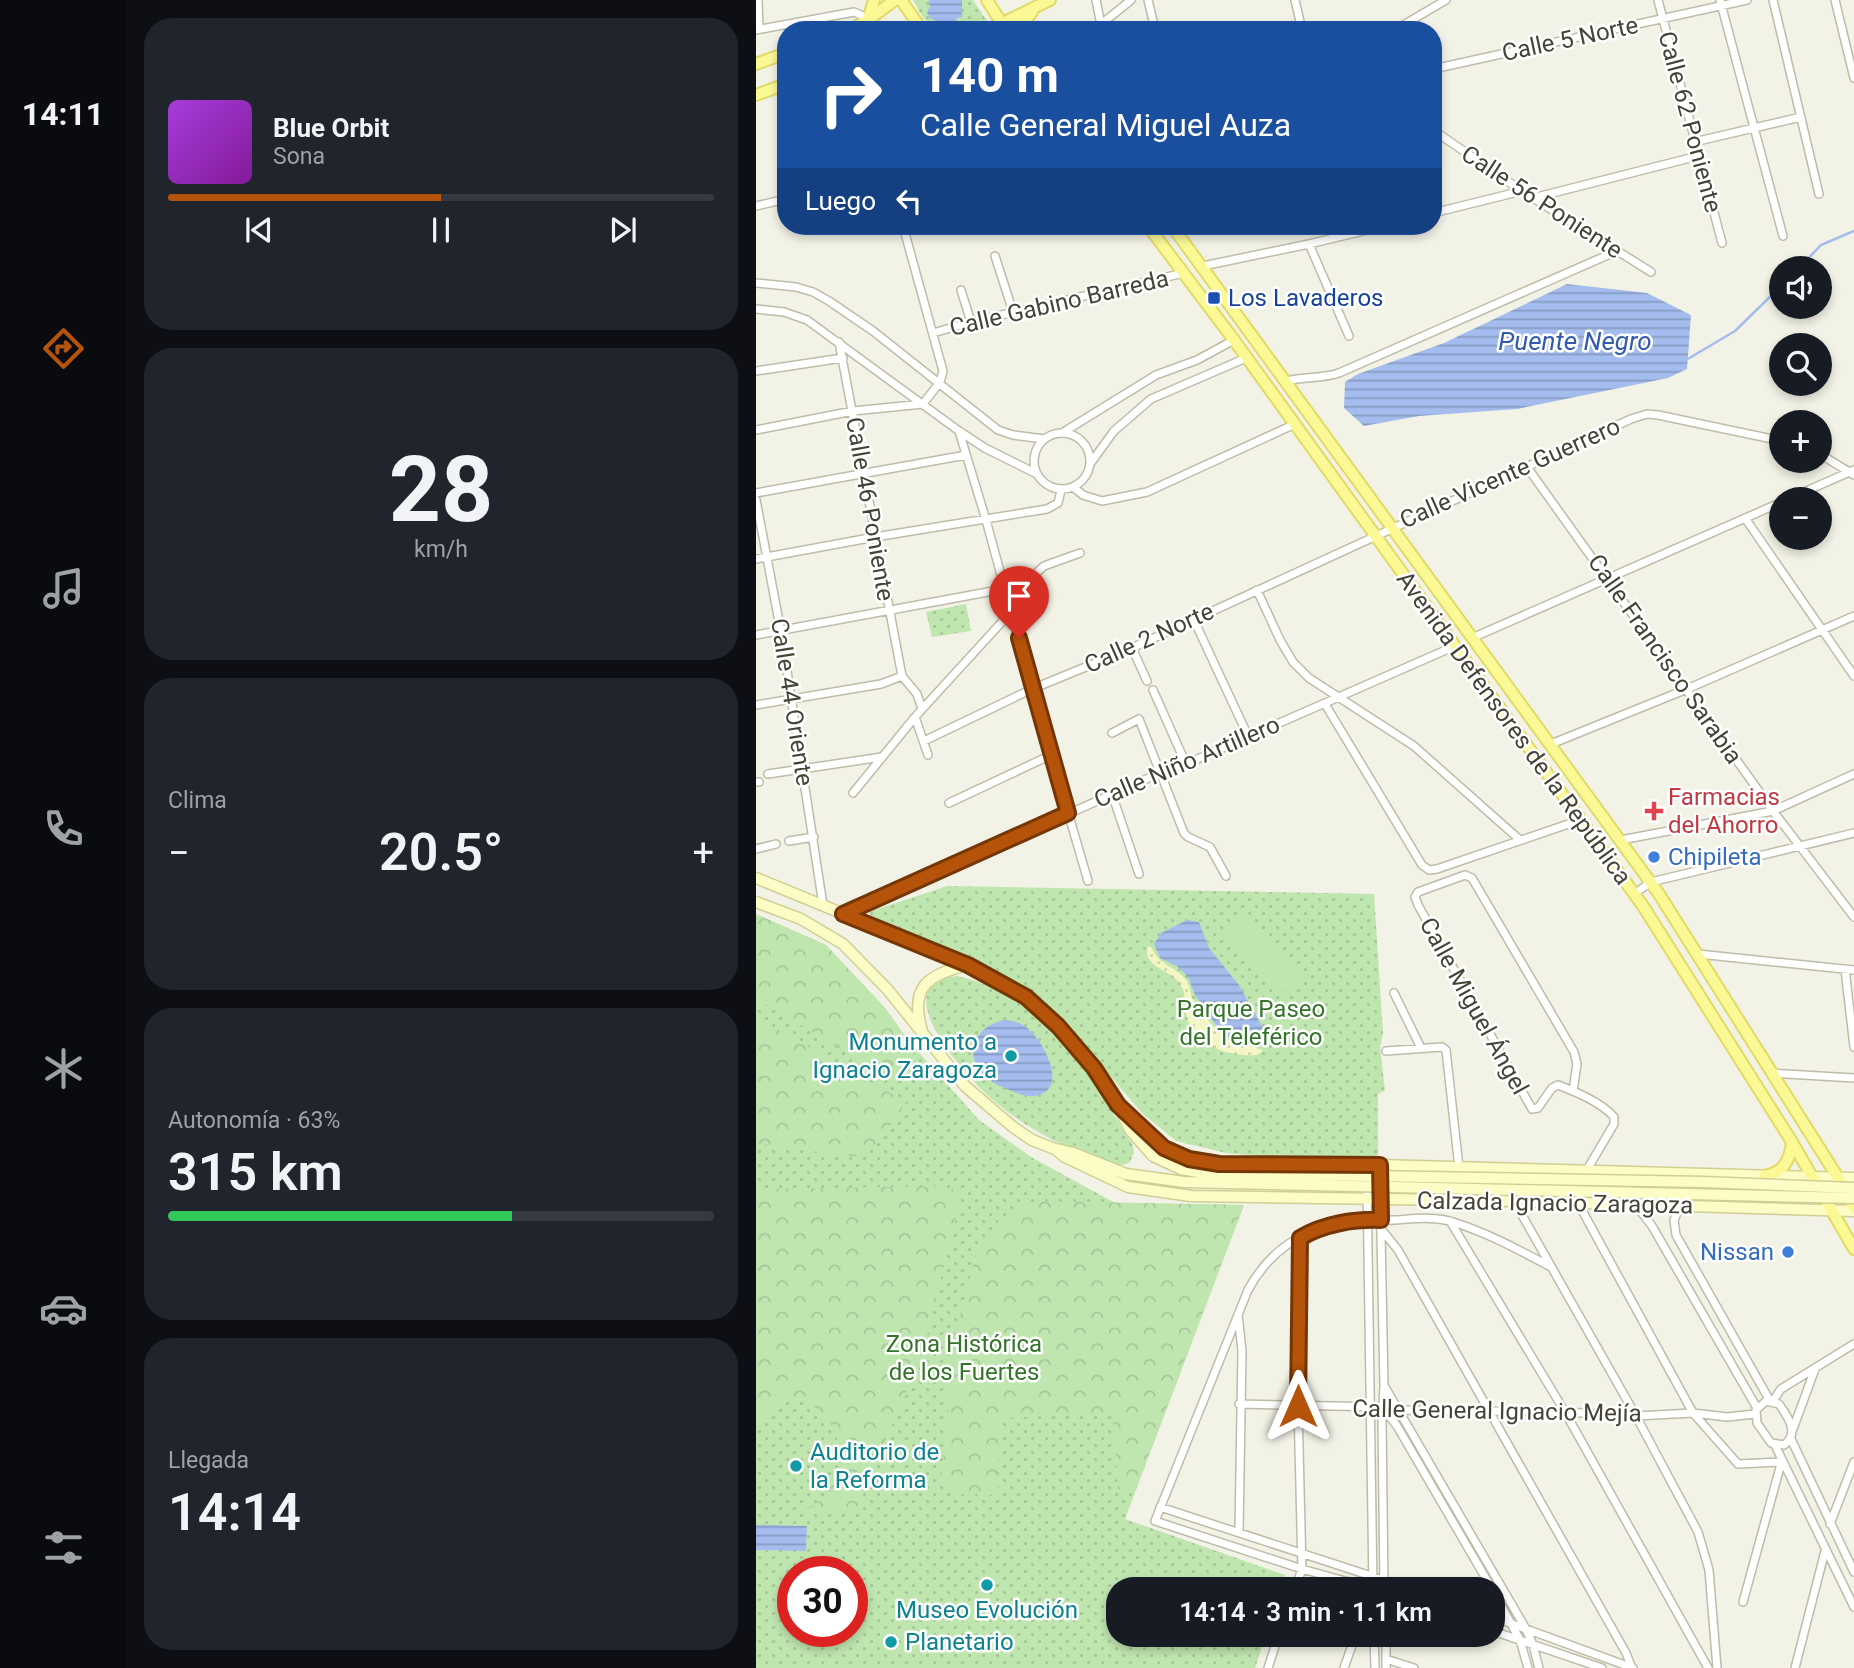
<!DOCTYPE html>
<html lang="es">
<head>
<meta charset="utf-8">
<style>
	:root { --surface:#171b24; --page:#20242c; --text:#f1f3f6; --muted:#9ea1a6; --line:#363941; --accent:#b45309 }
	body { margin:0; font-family:Roboto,sans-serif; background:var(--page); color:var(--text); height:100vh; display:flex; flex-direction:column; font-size:26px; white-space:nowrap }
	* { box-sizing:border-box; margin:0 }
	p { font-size:23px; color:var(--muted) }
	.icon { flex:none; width:38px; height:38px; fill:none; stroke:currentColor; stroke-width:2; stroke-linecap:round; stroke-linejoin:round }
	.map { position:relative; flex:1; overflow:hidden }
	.details { display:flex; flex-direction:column; gap:18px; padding:18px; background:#0d0f14; width:630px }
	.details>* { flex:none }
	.banner { position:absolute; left:21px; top:21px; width:665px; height:214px; border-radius:28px; box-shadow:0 4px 10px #0003; background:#1a4fa0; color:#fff; overflow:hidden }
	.buttons { position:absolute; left:1013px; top:256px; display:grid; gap:14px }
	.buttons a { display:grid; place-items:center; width:63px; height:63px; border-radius:50%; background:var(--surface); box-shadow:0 4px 10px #0003; font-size:35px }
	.speed { position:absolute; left:21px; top:1556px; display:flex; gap:14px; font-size:35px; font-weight:700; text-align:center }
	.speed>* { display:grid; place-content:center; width:91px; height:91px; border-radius:50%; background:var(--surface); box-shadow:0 4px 10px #0003; line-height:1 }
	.speed .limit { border:10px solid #d22; background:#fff; color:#111 }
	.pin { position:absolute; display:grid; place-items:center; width:60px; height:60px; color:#fff; margin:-72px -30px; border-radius:50% 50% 50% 0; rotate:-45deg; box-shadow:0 0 7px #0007 }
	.pin .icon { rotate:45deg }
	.me { position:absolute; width:77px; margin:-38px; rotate:0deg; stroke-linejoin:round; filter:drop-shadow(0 0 5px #0008) }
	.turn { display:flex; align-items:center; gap:24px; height:147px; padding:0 28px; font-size:32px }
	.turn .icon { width:91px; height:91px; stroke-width:2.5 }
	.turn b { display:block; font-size:49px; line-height:60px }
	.then { display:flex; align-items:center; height:66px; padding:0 28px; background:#0003; gap:14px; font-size:26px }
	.big { font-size:52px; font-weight:600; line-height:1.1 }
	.details .widget { flex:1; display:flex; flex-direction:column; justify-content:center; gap:10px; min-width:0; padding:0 24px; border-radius:28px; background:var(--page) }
	.details .dial { align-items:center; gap:0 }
	.dial b { font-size:91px; line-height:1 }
	.song { display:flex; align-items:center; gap:21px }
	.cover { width:84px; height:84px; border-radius:10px; background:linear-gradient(135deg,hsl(280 70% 55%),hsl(290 70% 35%)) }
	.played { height:7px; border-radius:4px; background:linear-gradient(90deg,var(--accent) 50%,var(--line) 50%) }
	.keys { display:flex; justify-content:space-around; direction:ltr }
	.heat { display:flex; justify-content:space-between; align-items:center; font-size:38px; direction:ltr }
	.charge { height:10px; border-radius:5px; background:linear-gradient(90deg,#34c759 63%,var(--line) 0) }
	.trip { position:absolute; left:350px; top:1577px; width:399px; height:70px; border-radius:28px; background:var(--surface); box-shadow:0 4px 10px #0003; font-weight:600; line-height:70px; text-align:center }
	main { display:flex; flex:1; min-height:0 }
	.tab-bar { display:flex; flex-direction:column; width:126px; justify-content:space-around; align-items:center; background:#090b0e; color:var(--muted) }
	.tab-bar .icon { width:49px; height:49px }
	.tab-bar .current { color:var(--accent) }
	.tab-bar b { font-size:32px; color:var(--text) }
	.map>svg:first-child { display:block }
</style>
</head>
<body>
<main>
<nav class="tab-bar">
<b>14:11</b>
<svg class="icon current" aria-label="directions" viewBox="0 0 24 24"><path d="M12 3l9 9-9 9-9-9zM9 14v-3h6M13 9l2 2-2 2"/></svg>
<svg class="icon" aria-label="music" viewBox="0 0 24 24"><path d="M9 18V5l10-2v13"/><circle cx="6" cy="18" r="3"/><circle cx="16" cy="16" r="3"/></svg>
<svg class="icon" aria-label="phone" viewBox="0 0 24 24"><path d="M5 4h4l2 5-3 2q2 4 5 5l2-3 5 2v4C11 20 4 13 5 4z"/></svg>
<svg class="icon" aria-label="climate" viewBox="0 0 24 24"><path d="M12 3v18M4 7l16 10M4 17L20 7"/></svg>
<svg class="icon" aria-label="car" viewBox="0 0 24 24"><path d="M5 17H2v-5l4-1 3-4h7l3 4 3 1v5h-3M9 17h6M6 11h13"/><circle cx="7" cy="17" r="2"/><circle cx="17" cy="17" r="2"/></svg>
<svg class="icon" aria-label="filters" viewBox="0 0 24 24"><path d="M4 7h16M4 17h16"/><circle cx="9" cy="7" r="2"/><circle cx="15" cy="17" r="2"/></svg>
</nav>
<section class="details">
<div class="widget">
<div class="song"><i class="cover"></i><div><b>Blue Orbit</b><p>Sona</p></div></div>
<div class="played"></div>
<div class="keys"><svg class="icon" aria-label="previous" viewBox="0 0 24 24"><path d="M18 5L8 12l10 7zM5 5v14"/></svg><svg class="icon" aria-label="pause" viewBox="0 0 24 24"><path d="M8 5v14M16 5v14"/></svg><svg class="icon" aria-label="next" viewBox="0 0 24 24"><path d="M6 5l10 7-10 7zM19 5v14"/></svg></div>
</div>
<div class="widget dial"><b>28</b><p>km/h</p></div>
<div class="widget"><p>Clima</p>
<div class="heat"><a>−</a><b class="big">20.5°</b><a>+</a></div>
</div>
<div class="widget"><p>Autonomía · 63%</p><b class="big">315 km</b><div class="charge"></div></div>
<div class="widget"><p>Llegada</p><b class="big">14:14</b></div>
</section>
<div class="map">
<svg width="1098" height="1668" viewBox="0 0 1098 1668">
	<defs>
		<pattern id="grass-dots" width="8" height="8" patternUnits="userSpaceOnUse" patternTransform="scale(1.75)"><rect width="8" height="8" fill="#c0e6b0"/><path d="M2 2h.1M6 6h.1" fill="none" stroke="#a6c698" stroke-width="1.8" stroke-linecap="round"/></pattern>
		<pattern id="forest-crowns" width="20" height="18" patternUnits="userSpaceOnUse" patternTransform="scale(1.75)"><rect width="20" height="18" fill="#c0e6b0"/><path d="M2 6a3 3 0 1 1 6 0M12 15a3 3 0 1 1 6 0" fill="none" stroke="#a6c698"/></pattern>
		<pattern id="sand-dots" width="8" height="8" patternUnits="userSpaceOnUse" patternTransform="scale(1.75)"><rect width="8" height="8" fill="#f4f6c3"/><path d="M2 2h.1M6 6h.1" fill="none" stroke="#d3d4a8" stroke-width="1.8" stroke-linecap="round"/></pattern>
		<pattern id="water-rules" width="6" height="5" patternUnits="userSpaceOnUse" patternTransform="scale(1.75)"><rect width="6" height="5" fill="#a4bdee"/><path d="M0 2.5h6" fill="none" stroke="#879bc2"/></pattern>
	</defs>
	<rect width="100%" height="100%" fill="#f3f2e6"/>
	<!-- grass -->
	<path fill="url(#grass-dots)" fill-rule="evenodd" d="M 157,0 L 217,0 L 231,21 L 214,30 L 180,30 L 166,16 Z
		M 210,604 L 215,631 L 176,637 L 170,612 Z
		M 191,886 L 618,894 L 627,1033 L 624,1048 L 629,1090 L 622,1094 L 622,1166 L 470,1153 L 420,1141 L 386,1113 L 306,1020 L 255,983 L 182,945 L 115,919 L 113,912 Z
		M 0,914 L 70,945 L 130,1009 L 151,1039 L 223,1120 L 275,1157 L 359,1203 L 488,1205 L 369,1519 L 529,1575 L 525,1589 L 362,1589 L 362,1634 L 510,1635 L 499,1668 L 0,1668 ZM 37,1572 L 96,1572 L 96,1631 L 37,1631 Z
		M 201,976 C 255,986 312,1039 340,1084 C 353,1104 363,1126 377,1145 L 378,1152 L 374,1162 C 363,1169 350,1162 338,1158 C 302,1145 266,1125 237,1100 C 213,1080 124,984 201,976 Z"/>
	<!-- forest -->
	<path fill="url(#forest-crowns)" d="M 0,914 L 70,945 L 130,1009 L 151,1039 L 158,1056 L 160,1070 L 152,1080 L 138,1080 L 0,999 Z
		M 0,1017 L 150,1102 C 137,1124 124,1143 103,1157 L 0,1144 Z
		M 187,1186 L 206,1192 L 167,1352 L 98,1514 L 49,1510 C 131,1467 50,1348 0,1428 L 0,1189 Z
		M 284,1201 L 488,1205 L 378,1494 L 362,1489 L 356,1413 L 243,1418 L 242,1495 L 200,1494 L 185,1477 L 192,1409 L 190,1369 L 222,1247 L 244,1219 L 261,1208 Z"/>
	<!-- sand -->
	<path fill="url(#sand-dots)" d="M 392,946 L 396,948 C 401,964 422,968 431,981 C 434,986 434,992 436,997 C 441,1007 461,1033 471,1039 C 481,1045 496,1044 507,1051 L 501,1055 C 476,1057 443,1048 432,1021 C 427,1009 432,995 424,984 C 415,969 386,968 392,946 Z"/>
	<!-- pitch -->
	<path fill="#c0e6b0" d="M 489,910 L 547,974 L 523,997 L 464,934 Z"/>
	<!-- water -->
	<path fill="url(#water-rules)" d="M 175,0 L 206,0 L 206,17 L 201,18 L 199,25 L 195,27 L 185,23 L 181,26 L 180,21 L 174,18 L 171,13 L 174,6 L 172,1 Z
		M 811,284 L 891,293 L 935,315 L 931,369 L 912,378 L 761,409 L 663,416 L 608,426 L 588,408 L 589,382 L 602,374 L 688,343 Z
		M 431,920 L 443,922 L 453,948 L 483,985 L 510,1033 L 509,1044 L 468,1036 L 439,995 L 432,977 L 421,966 L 404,958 L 398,944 L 405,933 Z
		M 250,1020 C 257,1021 264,1022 270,1027 C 287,1039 316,1092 277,1096 C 270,1097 263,1094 256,1091 C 245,1087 231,1081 224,1071 C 207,1049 225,1022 250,1020 Z
		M 0,1525 L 51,1526 L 50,1551 L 0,1550 Z"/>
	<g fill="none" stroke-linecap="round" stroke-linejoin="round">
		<!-- stream -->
		<path stroke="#a4bdee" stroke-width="2.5" d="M 1043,268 L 1065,245 L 1098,231
			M 930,360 L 979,331 L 1026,285"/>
		<defs>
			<path id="street" d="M 2,0 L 3,29
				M 340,0 L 346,30
				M 392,0 L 397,21
				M 539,0 L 546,30
				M 902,0 L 966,243
				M 964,0 L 1027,236
				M 1017,0 L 1063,194
				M 1079,0 L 1098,78
				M 0,30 L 98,12 L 105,15 L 110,21
				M 338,30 L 375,0
				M 639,30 L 690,0
				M 677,69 L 991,0
				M 677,130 L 766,191 L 895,272
				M 938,142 L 1045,117
				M 777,198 L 942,156
				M 0,206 L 30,199
				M 677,213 L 766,191
				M 553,244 L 593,336
				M 239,256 L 257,312
				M 447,266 L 553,244 L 628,226
				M 0,283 L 40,287 L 57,292 L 73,301 L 117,331 L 242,430 L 257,435 L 288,439
				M 205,290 L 215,322
				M 0,309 L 28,312 L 51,320 L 203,431 L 229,448 L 281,474
				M 177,333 L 215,322 L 428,273
				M 83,342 L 146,676
				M 0,371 L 87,358
				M 531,381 C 549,376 566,379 583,373 L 861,251
				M 0,430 L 97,411 L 167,404 L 184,382 L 187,371 L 147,226
				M 203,431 L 230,520 L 276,689 L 332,881
				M278 461a28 28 0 1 1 56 0a28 28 0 1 1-56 0Z
				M 306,433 L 400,375 L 441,360 L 478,340
				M 1064,454 L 1098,475
				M 334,464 L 358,431 L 395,399 L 490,358
				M 771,467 L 1017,811 L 1098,917
				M 317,487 L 327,495 L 346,501 L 391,492 L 539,424
				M 0,493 L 210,455
				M 1032,499 L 1098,470
				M 0,500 L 25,632 L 67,905
				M 989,518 L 1098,676
				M 0,559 L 119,537 L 291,509 L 302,503 L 305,490
				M 501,590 L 524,640 L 537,662 L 553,678 L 658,746 L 764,840
				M 251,600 L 288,566 L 324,553
				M 437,618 L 492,736
				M 0,635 L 248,589
				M 716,638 L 1026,502
				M 376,648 L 391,681
				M 146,676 L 161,694 L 166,709
				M 397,690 L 430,764
				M 569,704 L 666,865 L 673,870 L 681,869 L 824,820
				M 0,705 L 125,684 L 146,676
				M 159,717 L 172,755
				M 356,733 L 383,719 L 428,833 L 432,837 L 454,847 L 470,876
				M 168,741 L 276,689 L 376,648 L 875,419 L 891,414 L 902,415 L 1026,441
				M 795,744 L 931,689 L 1098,616
				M 12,774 L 126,757
				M 0,782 L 3,782
				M 97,793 L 159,717 L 255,612
				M 356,794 L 383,874
				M 193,803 L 295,755
				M 865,840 L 1017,811 L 1098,774
				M 33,841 L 58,837
				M 0,849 L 20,844
				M 878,894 L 895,882 L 1098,833
				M 87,914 L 404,773 L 430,764 L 699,646
				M 942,954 L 1098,970
				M 1089,969 L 1098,1047
				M 638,993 L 665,1048
				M 630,1051 L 686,1047 L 690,1050 L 703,1168
				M 1015,1073 L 1098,1078
				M 817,1091 L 821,1064 L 818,1052 L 716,878 L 709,875 L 662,892 L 659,897 L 662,905 L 776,1109 L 782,1108 L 796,1088 L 802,1085 C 820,1092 845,1102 858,1117 L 858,1124 L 829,1173
				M 611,1183 L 617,1589
				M 624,1184 L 628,1386 L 626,1420 L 628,1589
				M 825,1188 L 822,1203 L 937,1413 L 982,1464 L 1025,1462
				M 758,1201 L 880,1416 L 942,1532 L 953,1570 L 961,1668
				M 874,1204 L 886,1213 L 896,1226 L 1001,1408
				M 924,1206 L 918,1220 L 920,1235 L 1014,1401
				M 694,1221 L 809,1412 L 952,1668
				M 625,1229 L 642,1250 L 870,1653 L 876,1668
				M 482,1315 L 486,1351 L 483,1532
				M 629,1387 L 770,1629 L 777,1645 L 783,1668
				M 1010,1401 L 1023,1404 C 1032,1417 1044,1433 1028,1445 L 1015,1443 L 1001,1423 L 1000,1410 Z
				M 1017,1401 L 1025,1389 L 1098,1344
				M 483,1404 L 627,1407 L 643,1410 L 809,1412 L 880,1416 L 937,1413 L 971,1417 L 999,1414
				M 627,1408 L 641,1426 L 736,1589
				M 1037,1429 L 1059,1369
				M 1035,1439 L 1098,1572
				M 1019,1445 L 1098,1607
				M 404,1507 L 655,1589
				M 1074,1524 L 1098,1462
				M 539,1589 L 546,1569 L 542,1406 L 544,1238
				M 618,1589 L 546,1569 L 399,1521 L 492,1290 C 526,1228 574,1223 638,1220 C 657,1219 679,1216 697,1222 C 732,1233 763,1250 795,1267
				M 737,1591 L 764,1640 L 772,1668
				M 987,1602 L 1026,1460
				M 737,1617 L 877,1668
				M 737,1631 L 846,1668
				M 618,1634 L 619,1668
				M 630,1634 L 630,1668
				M 630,1659 L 658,1668
				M 512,1668 L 523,1634
				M 588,1668 L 600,1634
				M 1039,1668 L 1069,1551"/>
			<path id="secondary" d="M 0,878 L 212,965 L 269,997 L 302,1026 L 338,1068 L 362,1105 L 374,1130 L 397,1156
				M 0,902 L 45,919 L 87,944 L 132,990 L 209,1086 L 257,1127 L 276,1140 L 299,1149 L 317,1153 L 370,1174
				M 166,1031 C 153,987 172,974 212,965
				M 362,1105 L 408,1148 L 433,1159 L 462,1164 L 624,1165 L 1098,1178
				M 299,1149 L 309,1157 L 372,1187 L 435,1196 L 758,1201 L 1098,1211"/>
			<path id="primary" d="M 145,0 L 166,30
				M 231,0 L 248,27
				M 112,20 L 118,0
				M 94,30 L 112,20 L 139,0
				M 232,30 L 294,0
				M 263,30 L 276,12
				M 0,64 L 30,53
				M 0,95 L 30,84
				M 392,226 L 478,340 L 887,906 L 1036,1142 L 1098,1249
				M 416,226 L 903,894 L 1081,1176 L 1098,1208
				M 1008,1176 C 1027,1173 1034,1161 1036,1142"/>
		</defs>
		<!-- street casing -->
		<use href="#street" stroke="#bebca9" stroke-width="10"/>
		<!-- secondary casing -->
		<use href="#secondary" stroke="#cfce94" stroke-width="13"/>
		<!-- primary casing -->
		<use href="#primary" stroke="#e0db66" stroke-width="14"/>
		<!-- street -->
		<use href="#street" stroke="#fff" stroke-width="7"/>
		<!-- secondary -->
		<use href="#secondary" stroke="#fcfdc6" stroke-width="10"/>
		<!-- primary -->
		<use href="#primary" stroke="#fbf896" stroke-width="10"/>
		<defs>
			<path id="secondary-bridge" d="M 397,1156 L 425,1169 L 448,1173 L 947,1182 L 1098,1188
				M 370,1174 L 428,1182 L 1098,1198"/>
		</defs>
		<!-- secondary-bridge casing -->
		<use href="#secondary-bridge" stroke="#cfce94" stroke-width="13" stroke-linecap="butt"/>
		<!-- secondary-bridge -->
		<use href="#secondary-bridge" stroke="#fcfdc6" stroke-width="10"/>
	</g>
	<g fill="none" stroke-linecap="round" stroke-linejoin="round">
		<defs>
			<path id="route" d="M 263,638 L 312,813 L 87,914 L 212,965 L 270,997 L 302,1026 L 338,1068 L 362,1105 L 408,1148 L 433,1159 L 463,1164 L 624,1165 L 625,1220 C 598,1219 567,1224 544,1238 L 542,1406"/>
		</defs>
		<!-- route casing -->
		<use href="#route" stroke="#753606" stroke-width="18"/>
		<!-- route -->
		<use href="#route" stroke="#b45309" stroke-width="12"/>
	</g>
	<!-- markers -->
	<rect fill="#1a4fb4" stroke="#fff" stroke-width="2.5" x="451" y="291" width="14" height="14" rx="3.5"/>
	<path fill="#e0444e" stroke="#fff" stroke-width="2.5" d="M894.5 800.5h7v7h7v7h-7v7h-7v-7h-7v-7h7z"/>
	<g fill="#3f7fe0" stroke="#fff" stroke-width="2.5">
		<circle cx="898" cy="857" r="7"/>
		<circle cx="1032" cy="1252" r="7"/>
	</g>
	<g fill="#0f9aa8" stroke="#fff" stroke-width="2.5">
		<circle cx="255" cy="1056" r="7"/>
		<circle cx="40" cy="1466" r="7"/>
		<circle cx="231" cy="1585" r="7"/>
		<circle cx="135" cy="1642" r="7"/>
	</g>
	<g text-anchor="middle" stroke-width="5" stroke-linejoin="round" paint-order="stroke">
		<!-- street labels -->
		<g font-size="24" fill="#454336" stroke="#fff">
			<text transform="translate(814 39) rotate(-12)" y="8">Calle 5 Norte</text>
			<text transform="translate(934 122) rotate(75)" y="8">Calle 62 Poniente</text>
			<text transform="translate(786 202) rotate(33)" y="8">Calle 56 Poniente</text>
			<text transform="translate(303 303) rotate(-13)" y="8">Calle Gabino Barreda</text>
			<text transform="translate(754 473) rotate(-24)" y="8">Calle Vicente Guerrero</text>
			<text transform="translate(114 509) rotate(80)" y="8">Calle 46 Poniente</text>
			<text transform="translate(393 638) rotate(-24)" y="8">Calle 2 Norte</text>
			<text transform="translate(909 659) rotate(55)" y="8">Calle Francisco Sarabia</text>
			<text transform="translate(36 702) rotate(81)" y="8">Calle 44 Oriente</text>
			<text transform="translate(758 728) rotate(54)" y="8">Avenida Defensores de la República</text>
			<text transform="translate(431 762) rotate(-23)" y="8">Calle Niño Artillero</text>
			<text transform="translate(718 1006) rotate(61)" y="8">Calle Miguel Ángel</text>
			<text transform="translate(799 1203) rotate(1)" y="8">Calzada Ignacio Zaragoza</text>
			<text transform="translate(741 1411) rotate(1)" y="8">Calle General Ignacio Mejía</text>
		</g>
		<!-- transit labels -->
		<g font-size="24" fill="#164399" stroke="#fff" text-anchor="start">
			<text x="472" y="306">Los Lavaderos</text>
		</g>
		<!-- health labels -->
		<g font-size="24" fill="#be3a42" stroke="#fff" text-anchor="start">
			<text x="912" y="805">Farmacias<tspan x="912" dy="28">del Ahorro</tspan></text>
		</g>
		<!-- shop labels -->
		<g font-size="24" fill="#366cbe" stroke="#fff" text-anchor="start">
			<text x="912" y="865">Chipileta</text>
			<text x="1018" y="1260" text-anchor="end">Nissan</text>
		</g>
		<!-- park labels -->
		<g font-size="24" fill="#34752a" stroke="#fff">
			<text x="495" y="1017">Parque Paseo<tspan x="495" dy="28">del Teleférico</tspan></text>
			<text x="208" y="1352">Zona Histórica<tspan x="208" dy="28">de los Fuertes</tspan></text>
		</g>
		<!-- culture labels -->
		<g font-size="24" fill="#0d838f" stroke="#fff" text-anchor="start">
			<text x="241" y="1050" text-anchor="end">Monumento a<tspan x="241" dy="28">Ignacio Zaragoza</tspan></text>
			<text x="54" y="1460">Auditorio de<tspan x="54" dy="28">la Reforma</tspan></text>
			<text x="231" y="1618" text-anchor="middle">Museo Evolución</text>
			<text x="149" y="1650">Planetario</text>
		</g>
		<!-- water labels -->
		<g font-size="26" font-style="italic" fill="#325aae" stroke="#fff">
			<text x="819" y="350">Puente Negro</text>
		</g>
	</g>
</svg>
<div class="buttons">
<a><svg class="icon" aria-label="sound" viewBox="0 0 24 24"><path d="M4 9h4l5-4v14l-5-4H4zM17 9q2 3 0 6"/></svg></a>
<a><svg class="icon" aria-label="search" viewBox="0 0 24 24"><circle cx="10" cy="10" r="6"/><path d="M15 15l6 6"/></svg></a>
<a>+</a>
<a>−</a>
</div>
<div class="speed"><div class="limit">30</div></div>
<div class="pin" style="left:263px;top:638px;background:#d93025"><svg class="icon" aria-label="arrive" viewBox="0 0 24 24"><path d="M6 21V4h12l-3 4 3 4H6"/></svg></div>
<svg class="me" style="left:542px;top:1406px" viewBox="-20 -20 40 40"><path d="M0-17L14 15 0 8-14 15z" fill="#b45309" stroke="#fff" stroke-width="4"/></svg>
<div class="trip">14:14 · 3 min · 1.1 km</div>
<div class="banner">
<div class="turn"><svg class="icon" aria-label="right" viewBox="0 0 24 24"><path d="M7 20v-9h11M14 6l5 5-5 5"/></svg><div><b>140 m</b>Calle General Miguel Auza</div></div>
<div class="then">Luego<svg class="icon" aria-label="left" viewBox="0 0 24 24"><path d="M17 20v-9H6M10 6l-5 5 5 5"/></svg></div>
</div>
</div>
</main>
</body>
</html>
